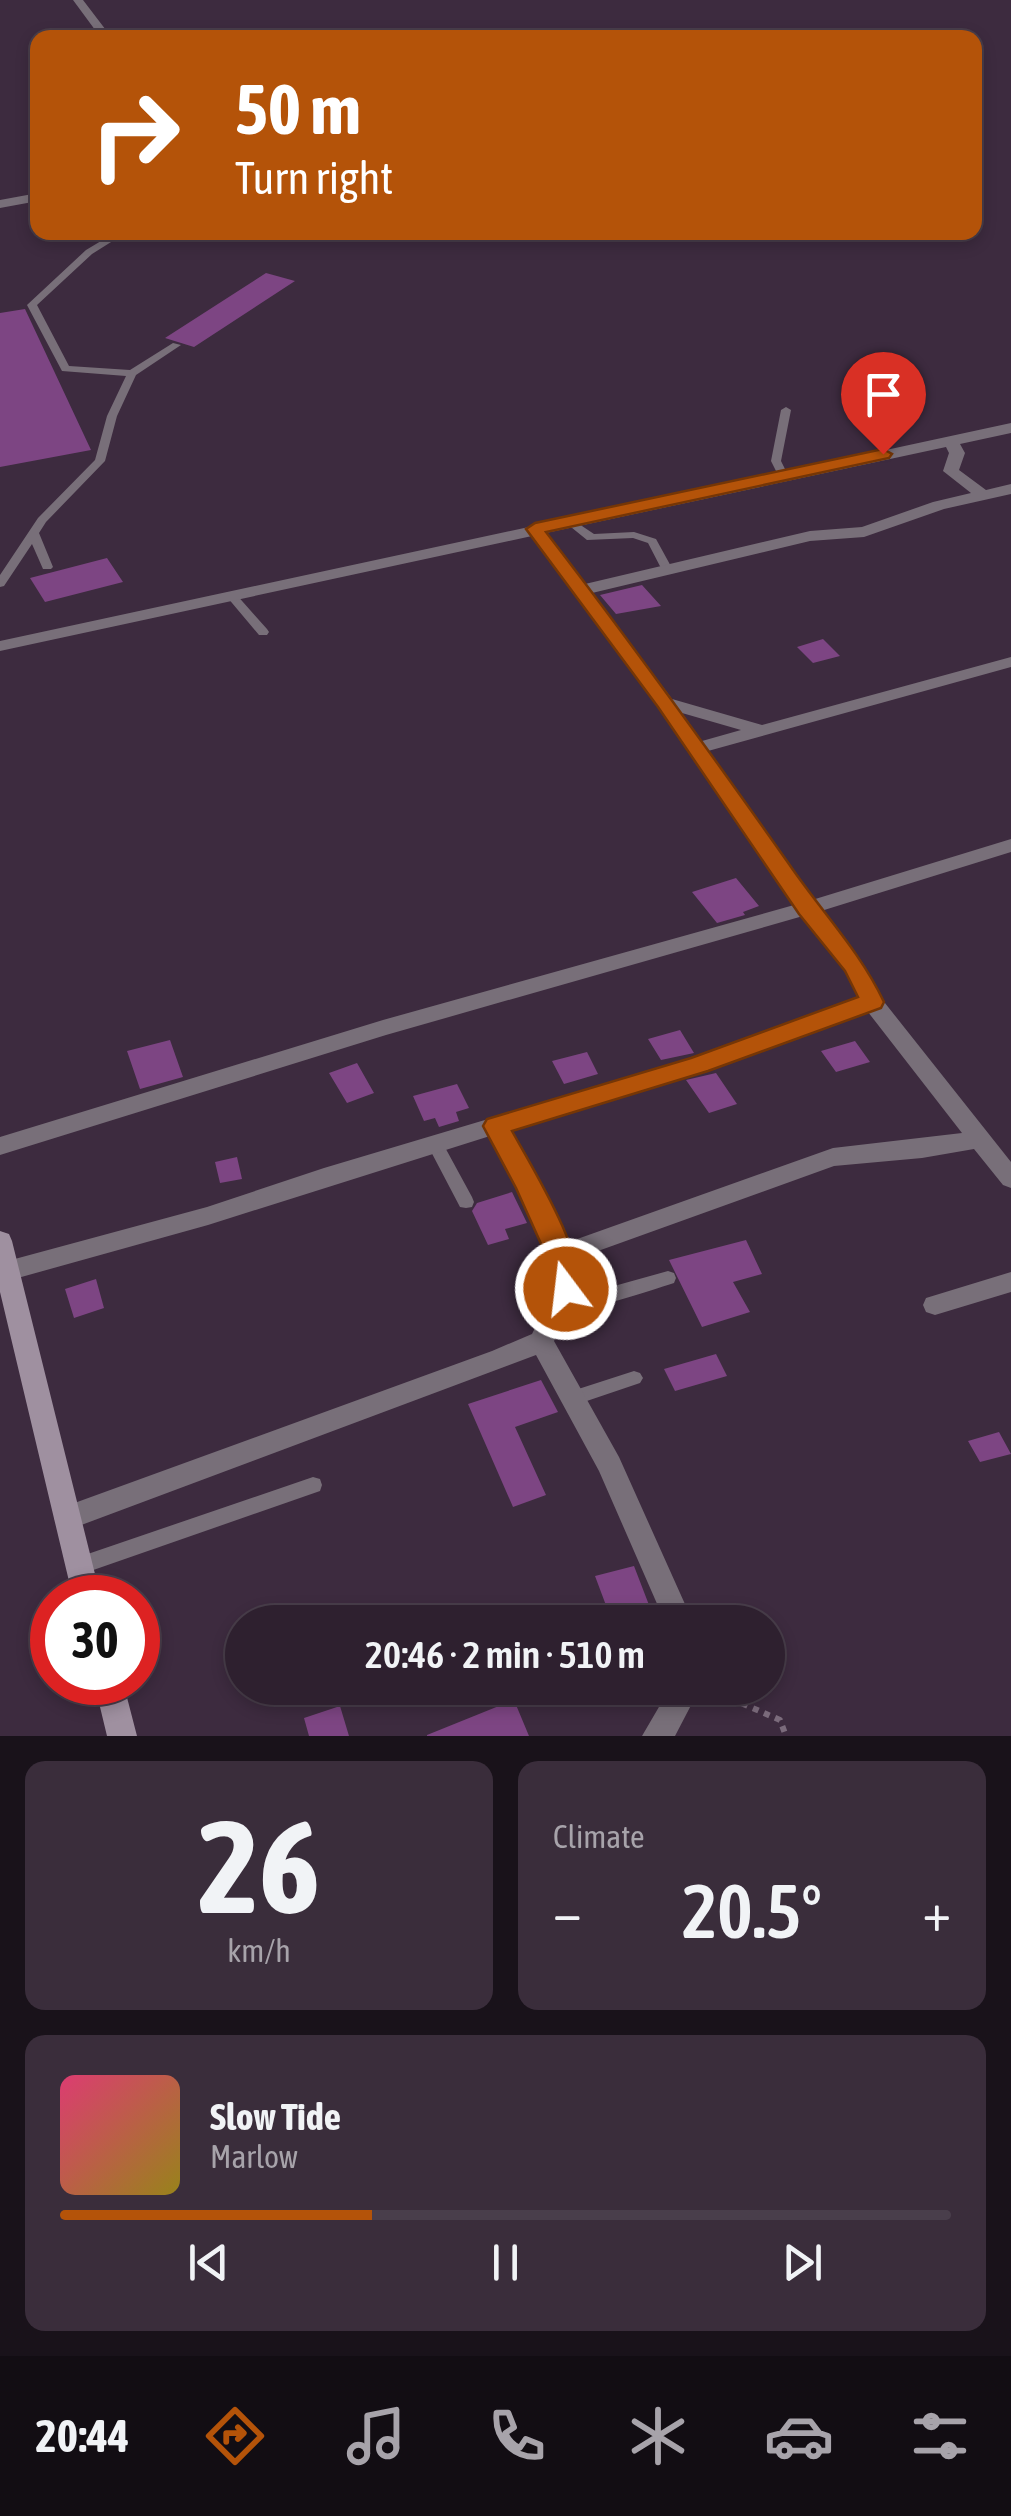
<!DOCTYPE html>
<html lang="en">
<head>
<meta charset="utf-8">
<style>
	:root { --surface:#2e202f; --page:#3a2d3b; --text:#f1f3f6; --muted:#a7a3aa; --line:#493e4b; --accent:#b45309 }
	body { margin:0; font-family:"Asap Condensed",sans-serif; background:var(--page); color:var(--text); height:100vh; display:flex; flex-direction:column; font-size:38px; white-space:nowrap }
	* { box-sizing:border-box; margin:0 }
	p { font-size:32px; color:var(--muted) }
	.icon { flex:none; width:55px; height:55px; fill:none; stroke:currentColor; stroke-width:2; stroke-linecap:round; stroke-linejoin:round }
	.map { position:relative; height:1736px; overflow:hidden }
	.sheet { display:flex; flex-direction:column; gap:25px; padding:25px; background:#19121a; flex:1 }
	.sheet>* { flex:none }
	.top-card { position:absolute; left:30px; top:30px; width:952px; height:210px; border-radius:20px; box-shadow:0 5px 15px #0003,0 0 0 2px var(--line); background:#b45309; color:#fff; overflow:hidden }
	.speed { position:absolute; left:30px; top:1575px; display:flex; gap:20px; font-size:50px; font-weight:700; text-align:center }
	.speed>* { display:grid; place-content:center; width:130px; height:130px; border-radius:50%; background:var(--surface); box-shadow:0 5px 15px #0003,0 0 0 2px var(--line); line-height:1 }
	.speed .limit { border:15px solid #d22; background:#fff; color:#111 }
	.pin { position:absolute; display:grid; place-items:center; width:85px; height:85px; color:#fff; margin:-102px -42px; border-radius:50% 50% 50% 0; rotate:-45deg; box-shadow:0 0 10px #0007 }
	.pin .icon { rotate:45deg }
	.me { position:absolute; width:110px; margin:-55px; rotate:345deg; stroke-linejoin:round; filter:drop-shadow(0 0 8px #0008) }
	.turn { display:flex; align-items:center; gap:35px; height:210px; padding:0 40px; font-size:45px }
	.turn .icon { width:130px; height:130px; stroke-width:2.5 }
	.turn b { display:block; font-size:70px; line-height:85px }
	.big { font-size:75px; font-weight:600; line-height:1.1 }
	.sheet .tile { flex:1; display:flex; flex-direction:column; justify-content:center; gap:15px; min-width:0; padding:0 35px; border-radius:20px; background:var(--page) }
	.sheet .dial { align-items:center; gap:0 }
	.dial b { font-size:130px; line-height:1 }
	.song { display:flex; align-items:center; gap:30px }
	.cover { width:120px; height:120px; border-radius:15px; background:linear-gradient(135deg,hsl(340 70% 55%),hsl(50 70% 35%)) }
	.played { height:10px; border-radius:5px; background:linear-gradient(90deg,var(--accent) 35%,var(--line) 35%) }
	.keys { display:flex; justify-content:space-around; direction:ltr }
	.heat { display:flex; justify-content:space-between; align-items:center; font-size:55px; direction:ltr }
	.sheet .tiles { flex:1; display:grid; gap:25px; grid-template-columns:1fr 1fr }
	.tile:last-child { grid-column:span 2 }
	.trip { position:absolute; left:225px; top:1605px; width:560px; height:100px; border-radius:50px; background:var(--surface); box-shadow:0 5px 15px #0003,0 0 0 2px var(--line); font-weight:600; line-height:100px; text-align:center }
	.menu { display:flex; height:160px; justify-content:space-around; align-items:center; background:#120d13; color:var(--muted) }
	.menu .icon { width:70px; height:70px }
	.menu .current { color:var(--accent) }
	.menu b { font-size:45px; color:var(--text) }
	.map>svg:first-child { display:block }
</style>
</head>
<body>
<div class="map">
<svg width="1011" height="1736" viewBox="0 0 1011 1736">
	<rect width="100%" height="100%" fill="#3d2b3f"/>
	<!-- building -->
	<path fill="#7d4583" d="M 266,273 L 295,281 L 194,347 L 165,338 Z
		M 25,309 L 91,450 L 0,467 L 0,313 Z
		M 107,558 L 123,582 L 45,602 L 30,578 Z
		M 642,585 L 661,606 L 616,614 L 600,595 Z
		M 823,639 L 840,656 L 813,663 L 797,647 Z
		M 736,878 L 759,906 L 743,912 L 745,915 L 717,923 L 692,892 Z
		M 680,1030 L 694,1053 L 661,1060 L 648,1039 Z
		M 170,1040 L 183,1077 L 140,1089 L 127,1051 Z
		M 855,1041 L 870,1062 L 836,1072 L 821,1051 Z
		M 587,1052 L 598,1074 L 564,1084 L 552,1061 Z
		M 357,1063 L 374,1093 L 347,1103 L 329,1073 Z
		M 716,1073 L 737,1104 L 709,1113 L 686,1080 Z
		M 457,1084 L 469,1108 L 456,1112 L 459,1121 L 439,1127 L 435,1118 L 424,1121 L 413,1096 Z
		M 237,1157 L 242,1179 L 220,1183 L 215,1162 Z
		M 512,1192 L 527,1223 L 505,1229 L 509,1239 L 488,1245 L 472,1211 L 477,1203 Z
		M 746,1240 L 762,1274 L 733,1282 L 750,1312 L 702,1327 L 669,1260 Z
		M 96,1279 L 104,1308 L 74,1318 L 65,1289 Z
		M 716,1354 L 727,1376 L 675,1391 L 664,1369 Z
		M 541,1380 L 558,1412 L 515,1427 L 546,1495 L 513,1507 L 468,1404 Z
		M 999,1432 L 1011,1454 L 980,1462 L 968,1441 Z
		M 634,1566 L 649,1605 L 610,1616 L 595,1576 Z
		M 514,1700 L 529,1736 L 427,1736 L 427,1735 Z
		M 340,1706 L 349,1736 L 309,1736 L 304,1718 Z"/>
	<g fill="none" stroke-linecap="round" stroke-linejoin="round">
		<!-- path -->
		<path stroke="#7b6b7c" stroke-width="6" stroke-dasharray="6 6" stroke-linecap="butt" d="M 709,1689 L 780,1720 L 786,1736"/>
		<!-- lane -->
		<path fill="#786f79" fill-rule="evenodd" d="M 116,232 L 127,232 L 92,254 L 37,305 L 69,366 L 130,370 L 173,343 L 181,345 L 136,375 L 117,416 L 105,461 L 46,522 L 39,533 L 53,567 L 51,569 L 43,569 L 32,544 L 4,586 L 0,587 L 0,575 L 38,518 L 95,460 L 107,416 L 126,376 L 62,371 L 27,305 L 86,250 Z
			M 786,407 L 791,410 L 781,461 L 788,475 L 783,478 L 779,477 L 771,461 L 781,410 Z
			M 570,518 L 594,534 L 634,532 L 656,539 L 673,570 L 667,573 L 663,572 L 648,543 L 633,538 L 587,540 L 566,523 L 564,521 Z
			M 231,592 L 235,593 L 267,629 L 269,632 L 267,635 L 259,635 L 227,597 L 225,595 Z
			M 435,1138 L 441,1140 L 472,1197 L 474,1202 L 472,1207 L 466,1208 L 460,1207 L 427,1144 L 429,1140 Z
			M 668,1271 L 674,1273 L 676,1278 L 674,1283 C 641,1293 588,1314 555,1306 L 552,1301 L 555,1296 L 589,1293 Z
			M 634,1371 L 640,1373 L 643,1378 L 640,1383 L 572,1406 L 566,1403 L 563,1398 L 566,1393 Z
			M 313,1477 L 320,1479 L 322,1485 L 320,1491 L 79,1575 L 72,1572 L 69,1566 L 72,1560 L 79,1557 Z"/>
		<!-- street -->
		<path fill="#786f79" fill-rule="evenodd" d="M 73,0 L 83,0 L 112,38 L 101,38 Z
			M 38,193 L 38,201 L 0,208 L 0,200 Z
			M 1011,423 L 1011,433 L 960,444 L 965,453 L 959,470 L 986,490 L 1011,484 L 1011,494 L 944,509 L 864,537 L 810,541 L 592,593 L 672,699 L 762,725 L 1011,657 L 1011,667 L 708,751 L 812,900 L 1011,839 L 1011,852 L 821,911 L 862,962 L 881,998 L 1011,1162 L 1011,1188 L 1003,1185 L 974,1149 L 922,1158 L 834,1166 L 573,1260 L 578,1289 L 554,1341 L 619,1457 L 693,1622 L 665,1622 L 599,1471 L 536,1355 L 68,1530 L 58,1527 L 54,1518 L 58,1509 L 492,1351 L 532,1334 L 554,1289 L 548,1255 L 490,1136 L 208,1225 L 7,1281 L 0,1279 L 0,1263 L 207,1207 L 324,1168 L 692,1058 L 859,998 L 846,970 L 803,916 L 386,1035 L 0,1155 L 0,1137 L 383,1020 L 794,905 L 659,706 L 532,536 L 0,651 L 0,641 ZM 946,447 L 949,453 L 943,471 L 971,493 L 933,502 L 862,527 L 810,531 L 585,584 L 546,533 ZM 682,713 L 741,730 L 702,741 ZM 868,1012 L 962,1133 L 833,1148 L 566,1243 L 510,1130 L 707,1070 Z
			M 1011,1272 L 1011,1292 L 935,1315 L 926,1312 L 923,1305 L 926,1298 Z
			M 670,1688 L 700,1688 L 675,1736 L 642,1736 Z"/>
		<!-- secondary -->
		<path fill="#9f90a0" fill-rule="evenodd" d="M 0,1231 L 9,1234 L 12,1241 L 101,1598 L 73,1598 L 0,1292 Z
			M 94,1682 L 123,1682 L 137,1736 L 107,1736 Z"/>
	</g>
	<!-- route -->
	<path fill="#b45309" stroke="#753606" stroke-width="2.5" d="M 883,449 L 892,454 L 889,458 L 546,532 C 630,641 710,752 789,864 C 821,911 860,951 884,1002 L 881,1008 L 708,1071 L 512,1131 C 529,1162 593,1265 576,1297 L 566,1300 L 556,1297 L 546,1255 L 516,1188 L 483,1126 L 487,1119 L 691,1058 L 858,997 L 845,971 L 799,914 L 658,707 L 526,529 L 535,523 Z"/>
</svg>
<div class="speed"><div class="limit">30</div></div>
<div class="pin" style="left:883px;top:454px;background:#d93025"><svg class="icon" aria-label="arrive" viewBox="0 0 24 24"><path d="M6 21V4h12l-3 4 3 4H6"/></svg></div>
<svg class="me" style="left:566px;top:1289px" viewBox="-20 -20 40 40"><circle r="17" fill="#b45309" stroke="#fff" stroke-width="3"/><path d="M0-11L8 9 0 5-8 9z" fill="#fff"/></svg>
<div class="trip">20:46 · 2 min · 510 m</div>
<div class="top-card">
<div class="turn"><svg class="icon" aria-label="right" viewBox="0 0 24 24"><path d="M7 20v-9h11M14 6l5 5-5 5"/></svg><div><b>50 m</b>Turn right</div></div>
</div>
</div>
<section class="sheet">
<div class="tiles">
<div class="tile dial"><b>26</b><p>km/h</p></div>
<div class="tile"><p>Climate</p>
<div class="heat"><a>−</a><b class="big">20.5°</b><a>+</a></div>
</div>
<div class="tile">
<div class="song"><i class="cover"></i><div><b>Slow Tide</b><p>Marlow</p></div></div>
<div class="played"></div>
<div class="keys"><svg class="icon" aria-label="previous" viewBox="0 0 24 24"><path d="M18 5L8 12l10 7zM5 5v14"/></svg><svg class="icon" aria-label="pause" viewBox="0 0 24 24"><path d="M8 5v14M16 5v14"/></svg><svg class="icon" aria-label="next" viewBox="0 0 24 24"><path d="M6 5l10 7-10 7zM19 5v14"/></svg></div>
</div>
</div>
</section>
<nav class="menu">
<b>20:44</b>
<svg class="icon current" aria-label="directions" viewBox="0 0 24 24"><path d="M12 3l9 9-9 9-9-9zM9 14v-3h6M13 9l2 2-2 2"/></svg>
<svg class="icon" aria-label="music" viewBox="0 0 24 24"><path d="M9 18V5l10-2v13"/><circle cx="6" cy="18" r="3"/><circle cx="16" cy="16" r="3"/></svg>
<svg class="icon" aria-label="phone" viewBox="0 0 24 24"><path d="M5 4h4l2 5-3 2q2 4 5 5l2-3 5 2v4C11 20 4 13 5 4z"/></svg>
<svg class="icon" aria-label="climate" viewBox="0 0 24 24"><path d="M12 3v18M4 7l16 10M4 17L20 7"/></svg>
<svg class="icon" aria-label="car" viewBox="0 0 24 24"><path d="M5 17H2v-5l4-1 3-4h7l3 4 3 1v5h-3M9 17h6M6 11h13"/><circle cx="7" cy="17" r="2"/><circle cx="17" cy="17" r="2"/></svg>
<svg class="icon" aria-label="filters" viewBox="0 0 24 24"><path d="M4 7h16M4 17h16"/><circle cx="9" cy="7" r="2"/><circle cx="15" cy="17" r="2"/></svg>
</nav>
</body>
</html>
